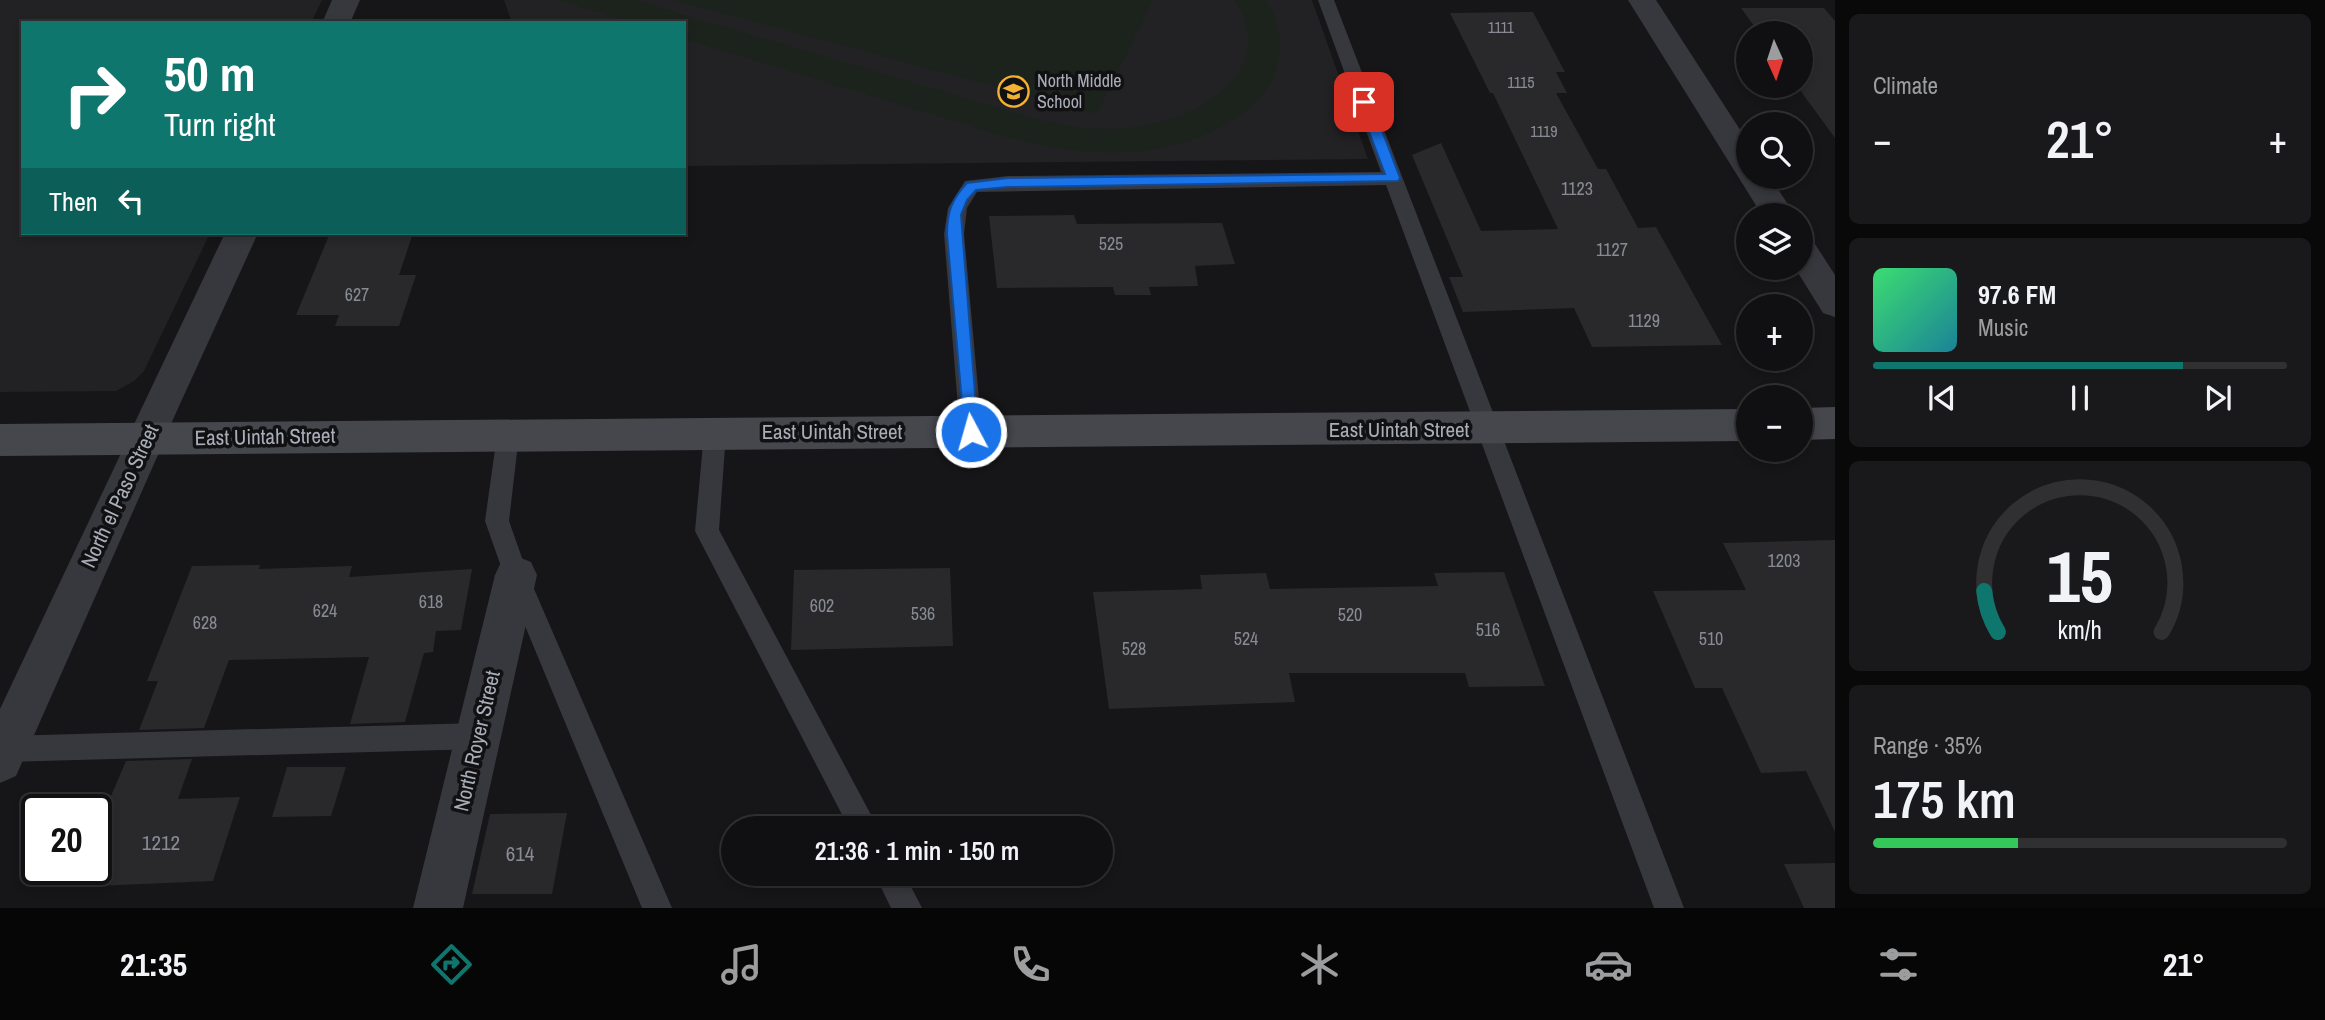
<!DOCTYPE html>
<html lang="en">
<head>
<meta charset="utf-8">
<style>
	:root { --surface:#101012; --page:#19191b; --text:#f1f3f6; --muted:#9c9d9f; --line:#303032; --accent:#0f766e }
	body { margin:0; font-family:"Archivo Narrow",sans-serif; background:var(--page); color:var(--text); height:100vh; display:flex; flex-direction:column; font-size:26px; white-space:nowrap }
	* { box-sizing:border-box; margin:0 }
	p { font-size:23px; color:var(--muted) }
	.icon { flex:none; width:38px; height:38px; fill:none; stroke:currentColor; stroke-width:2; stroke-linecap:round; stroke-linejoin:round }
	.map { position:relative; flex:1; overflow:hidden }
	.drawer { display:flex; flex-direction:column; gap:14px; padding:14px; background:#09090a; width:490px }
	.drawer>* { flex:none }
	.hud { position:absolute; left:21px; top:21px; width:665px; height:214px; border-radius:0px; box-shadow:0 4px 10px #0003,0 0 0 2px var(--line); background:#0f766e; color:#fff; overflow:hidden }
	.needle { width:46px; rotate:177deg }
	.tools { position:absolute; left:1736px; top:21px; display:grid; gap:14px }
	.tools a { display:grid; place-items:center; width:77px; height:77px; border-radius:50%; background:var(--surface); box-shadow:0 4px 10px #0003,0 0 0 2px var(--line); font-size:35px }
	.speed { position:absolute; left:21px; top:794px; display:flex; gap:14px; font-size:35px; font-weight:700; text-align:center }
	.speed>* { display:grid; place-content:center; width:91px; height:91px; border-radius:50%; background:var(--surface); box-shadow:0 4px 10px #0003,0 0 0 2px var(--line); line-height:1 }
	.speed .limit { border:4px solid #111; border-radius:10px; background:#fff; color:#111 }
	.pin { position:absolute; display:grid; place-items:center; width:60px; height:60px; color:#fff; margin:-30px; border-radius:14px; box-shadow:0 4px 10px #0006 }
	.me { position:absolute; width:77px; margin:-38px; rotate:354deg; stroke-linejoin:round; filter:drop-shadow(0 0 5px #0008) }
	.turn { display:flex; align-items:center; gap:24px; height:147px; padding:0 28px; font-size:32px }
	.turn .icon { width:91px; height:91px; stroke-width:2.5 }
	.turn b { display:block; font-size:49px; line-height:60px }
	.then { display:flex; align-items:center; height:66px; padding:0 28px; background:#0003; gap:14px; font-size:26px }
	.big { font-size:52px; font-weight:600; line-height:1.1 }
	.drawer .card { flex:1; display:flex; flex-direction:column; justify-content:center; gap:10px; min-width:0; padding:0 24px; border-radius:10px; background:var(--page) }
	.drawer .dial { align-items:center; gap:0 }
	.dial svg { height:182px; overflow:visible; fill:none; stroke:var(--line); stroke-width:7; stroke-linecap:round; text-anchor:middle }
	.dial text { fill:var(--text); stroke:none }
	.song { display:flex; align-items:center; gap:21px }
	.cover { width:84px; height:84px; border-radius:10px; background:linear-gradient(135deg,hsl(140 70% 55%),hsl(190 70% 35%)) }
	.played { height:7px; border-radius:4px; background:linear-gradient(90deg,var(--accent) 75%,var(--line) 75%) }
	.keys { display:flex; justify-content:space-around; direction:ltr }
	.heat { display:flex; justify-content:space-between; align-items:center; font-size:38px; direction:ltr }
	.charge { height:10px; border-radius:5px; background:linear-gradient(90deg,#34c759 35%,var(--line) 0) }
	.trip { position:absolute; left:721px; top:816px; width:392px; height:70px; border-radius:35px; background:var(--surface); box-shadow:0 4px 10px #0003,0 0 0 2px var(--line); font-weight:600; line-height:70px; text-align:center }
	.dock { display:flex; height:112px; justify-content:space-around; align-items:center; background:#060607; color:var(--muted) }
	.dock .icon { width:49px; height:49px }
	.dock .current { color:var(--accent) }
	.dock b { font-size:32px; color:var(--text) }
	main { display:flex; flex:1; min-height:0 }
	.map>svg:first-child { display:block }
</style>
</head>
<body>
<main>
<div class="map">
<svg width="1835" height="908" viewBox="0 0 1835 908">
	<rect width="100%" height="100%" fill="#161618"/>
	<!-- built -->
	<path fill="#222225" d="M 0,0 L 322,0 L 311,23 L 23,23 L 23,233 L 210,233 L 144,371 L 134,381 L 116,391 L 0,392 Z
		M 504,0 L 1312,0 L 1368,159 L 684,166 L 684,23 L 512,23 Z"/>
	<!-- green -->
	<path fill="#1c231d" d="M 558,0 L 634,0 L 1040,120 C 1073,128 1108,132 1142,126 C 1201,117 1281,68 1234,0 L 1266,0 C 1281,23 1285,51 1274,77 C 1264,97 1248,111 1229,122 C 1163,163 1081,157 1010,138 L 684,39 L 684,23 L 632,23 Z
		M 674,0 L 1153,0 L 1097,114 Z"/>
	<!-- building -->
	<path fill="#29292c" d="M 1741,8 L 1824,8 L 1835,21 L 1835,138 L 1797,86 L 1801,86 L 1801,33 L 1759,33 Z
		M 1533,12 L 1565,72 L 1556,72 L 1567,93 L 1556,93 L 1598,169 L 1606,169 L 1638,228 L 1656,227 L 1722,345 L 1592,347 L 1574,308 L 1463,312 L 1449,277 L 1463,277 L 1412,155 L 1441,143 L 1481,231 L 1558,229 L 1493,93 L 1490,93 L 1450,13 Z
		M 1074,215 L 1077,224 L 1222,223 L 1235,264 L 1195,266 L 1198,286 L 1149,287 L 1151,295 L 1115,295 L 1113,287 L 997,288 L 989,216 Z
		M 330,233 L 413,233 L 399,275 L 416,275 L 399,326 L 335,326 L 339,315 L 296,315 Z
		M 1835,540 L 1835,832 L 1806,771 L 1761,773 L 1722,688 L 1695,688 L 1653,591 L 1746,590 L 1723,543 Z
		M 260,565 L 259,569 L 352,566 L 349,577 L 472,569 L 461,630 L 436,631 L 433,652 L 424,653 L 405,722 L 350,724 L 369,657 L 229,660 L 204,728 L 139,730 L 158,681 L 147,681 L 192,566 Z
		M 950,568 L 953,646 L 791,650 L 794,570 Z
		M 1504,572 L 1545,686 L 1469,687 L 1465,673 L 1289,673 L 1295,702 L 1109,709 L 1093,592 L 1202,589 L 1200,575 L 1266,573 L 1270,589 L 1438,586 L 1434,573 Z
		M 192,759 L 178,799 L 240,797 L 213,881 L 96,886 L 96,831 L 126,761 Z
		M 287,767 L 346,767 L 331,816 L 272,817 Z
		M 567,813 L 552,894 L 472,894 L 490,814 Z
		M 1835,863 L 1835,908 L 1804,908 L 1784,864 Z"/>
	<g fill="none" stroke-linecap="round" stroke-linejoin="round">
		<!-- service -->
		<path fill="#37383d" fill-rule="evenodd" d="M 1318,0 L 1334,0 L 1684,908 L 1654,908 L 1386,185 L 977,192 L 967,208 L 964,234 L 982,432 L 979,439 L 971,441 L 963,439 L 960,432 L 944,234 L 948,208 L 965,181 L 1008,176 L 1381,172 Z
			M 715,424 L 723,426 L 726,433 L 719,530 L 878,828 L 849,828 L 695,531 L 704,433 L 707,426 Z
			M 508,426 L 516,428 L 519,435 L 509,521 L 528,575 L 672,908 L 642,908 L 504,575 L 485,521 L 497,435 L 500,428 Z
			M 479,723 L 488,727 L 492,736 L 488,745 L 479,749 L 5,762 L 0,760 L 0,738 L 5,736 Z
			M 874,873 L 904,873 L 922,908 L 891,908 Z"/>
		<!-- minor -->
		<path fill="#37383d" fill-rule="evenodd" d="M 332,0 L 360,0 L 350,23 L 322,23 Z
			M 1628,0 L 1656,0 L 1748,142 L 1748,177 L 1770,177 L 1795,215 L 1762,215 Z
			M 225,233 L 258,233 L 159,450 L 146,455 L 133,450 L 127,439 Z
			M 1801,238 L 1813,241 L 1835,275 L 1835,317 L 1823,313 L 1795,268 L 1801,268 Z
			M 516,556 L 531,562 L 537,575 L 463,908 L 413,908 L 495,575 L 501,562 Z"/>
		<!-- tertiary -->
		<path fill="#37383d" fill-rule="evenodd" d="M 146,423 L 159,428 L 165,439 L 16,776 L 0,783 L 0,709 L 133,428 Z"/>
		<!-- secondary -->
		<path fill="#45474d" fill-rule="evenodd" d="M 1835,407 L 1835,439 L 1801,440 L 1801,408 Z
			M 1748,409 L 1748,441 L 0,456 L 0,424 Z"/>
	</g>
	<!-- route -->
	<path fill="#1a73e8" stroke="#114b97" stroke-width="2" d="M 1364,98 L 1371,102 L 1400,178 L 1398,181 L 1008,187 L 976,190 L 967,200 L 961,215 L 978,432 L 976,436 L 965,436 L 947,234 C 947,212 952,199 967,183 L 1008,178 L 1385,174 L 1358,102 Z"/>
	<!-- icons -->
	<defs>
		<symbol id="school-ring" viewBox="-11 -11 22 22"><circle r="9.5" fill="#111113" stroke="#f2b134" stroke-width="1.5"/><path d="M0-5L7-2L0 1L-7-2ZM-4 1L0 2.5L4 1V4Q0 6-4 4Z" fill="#f2b134"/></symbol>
	</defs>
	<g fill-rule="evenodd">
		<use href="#school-ring" x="996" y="74" width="35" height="35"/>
	</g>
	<g text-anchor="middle" stroke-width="7" stroke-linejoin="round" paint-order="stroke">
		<!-- far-number labels -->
		<g font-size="16" fill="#888b94">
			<text x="1501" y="33">1111</text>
			<text x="1521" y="88">1115</text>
			<text x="1544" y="137">1119</text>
		</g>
		<!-- far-poi labels -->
		<g font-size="18" fill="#a8adb8" stroke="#111113" text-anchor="start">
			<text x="1037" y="87">North Middle<tspan x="1037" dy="21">School</tspan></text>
		</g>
		<!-- number labels -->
		<g font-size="18" fill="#888b94">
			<text x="1577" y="195">1123</text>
			<text x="1111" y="250">525</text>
			<text x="1612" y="256">1127</text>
			<text x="357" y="301">627</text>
			<text x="1644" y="327">1129</text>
			<text x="1784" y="567">1203</text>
			<text x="431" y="608">618</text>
			<text x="822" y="612">602</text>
			<text x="325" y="617">624</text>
			<text x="923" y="620">536</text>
			<text x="1350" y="621">520</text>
			<text x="205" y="629">628</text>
			<text x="1488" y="636">516</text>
			<text x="1246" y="645">524</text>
			<text x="1711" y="645">510</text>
			<text x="1134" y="655">528</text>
		</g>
		<!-- street labels -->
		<g font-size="21" fill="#a8adb8" stroke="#111113">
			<text x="1399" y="437">East Uintah Street</text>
			<text x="832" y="439">East Uintah Street</text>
			<text transform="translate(265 437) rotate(-1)" y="7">East Uintah Street</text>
			<text transform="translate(120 496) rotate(-65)" y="7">North el Paso Street</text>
			<text transform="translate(477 741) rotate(-77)" y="7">North Royer Street</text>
		</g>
		<!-- near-number labels -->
		<g font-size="21" fill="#888b94">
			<text x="161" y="850">1212</text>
			<text x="520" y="861">614</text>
		</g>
	</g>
</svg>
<div class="tools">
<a><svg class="needle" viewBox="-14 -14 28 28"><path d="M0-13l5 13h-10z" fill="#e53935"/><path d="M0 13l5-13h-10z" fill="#9c9d9f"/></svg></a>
<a><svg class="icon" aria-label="search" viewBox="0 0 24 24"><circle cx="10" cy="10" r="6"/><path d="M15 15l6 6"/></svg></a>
<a><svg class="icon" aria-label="layers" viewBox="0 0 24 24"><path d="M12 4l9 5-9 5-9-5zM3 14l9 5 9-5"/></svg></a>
<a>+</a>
<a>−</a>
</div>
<div class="speed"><div class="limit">20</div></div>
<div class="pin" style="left:1364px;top:102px;background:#d93025"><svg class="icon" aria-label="arrive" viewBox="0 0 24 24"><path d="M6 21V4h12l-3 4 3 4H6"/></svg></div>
<svg class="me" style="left:971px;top:432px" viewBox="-20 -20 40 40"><circle r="17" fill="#1a73e8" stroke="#fff" stroke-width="3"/><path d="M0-11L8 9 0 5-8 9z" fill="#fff"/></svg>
<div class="trip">21:36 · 1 min · 150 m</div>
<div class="hud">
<div class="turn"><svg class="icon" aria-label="right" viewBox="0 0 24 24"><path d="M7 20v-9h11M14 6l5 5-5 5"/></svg><div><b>50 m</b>Turn right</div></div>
<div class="then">Then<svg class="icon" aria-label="left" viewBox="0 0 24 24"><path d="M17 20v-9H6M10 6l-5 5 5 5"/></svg></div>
</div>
</div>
<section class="drawer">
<div class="card"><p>Climate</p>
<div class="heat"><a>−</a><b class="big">21°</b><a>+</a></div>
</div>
<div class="card">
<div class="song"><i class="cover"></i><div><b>97.6 FM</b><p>Music</p></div></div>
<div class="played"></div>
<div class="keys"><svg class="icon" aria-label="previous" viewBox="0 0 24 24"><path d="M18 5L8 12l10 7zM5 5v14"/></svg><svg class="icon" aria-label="pause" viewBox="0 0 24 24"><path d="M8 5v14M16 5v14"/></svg><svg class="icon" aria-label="next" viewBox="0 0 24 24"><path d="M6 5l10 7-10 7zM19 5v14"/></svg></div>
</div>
<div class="card dial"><svg viewBox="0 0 100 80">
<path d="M14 69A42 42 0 1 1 86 69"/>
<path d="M14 69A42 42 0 0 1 8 51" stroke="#0f766e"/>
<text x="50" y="56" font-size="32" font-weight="700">15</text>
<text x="50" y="72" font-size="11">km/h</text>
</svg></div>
<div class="card"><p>Range · 35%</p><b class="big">175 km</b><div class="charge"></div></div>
</section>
</main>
<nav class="dock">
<b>21:35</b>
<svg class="icon current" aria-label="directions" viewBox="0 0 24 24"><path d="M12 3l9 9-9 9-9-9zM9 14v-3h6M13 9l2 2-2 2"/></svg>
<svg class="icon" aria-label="music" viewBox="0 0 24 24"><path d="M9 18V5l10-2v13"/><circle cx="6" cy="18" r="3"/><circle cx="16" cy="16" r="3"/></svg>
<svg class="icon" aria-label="phone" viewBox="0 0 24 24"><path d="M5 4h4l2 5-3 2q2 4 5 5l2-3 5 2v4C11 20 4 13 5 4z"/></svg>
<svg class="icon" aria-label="climate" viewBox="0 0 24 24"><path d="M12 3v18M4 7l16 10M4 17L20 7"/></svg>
<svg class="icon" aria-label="car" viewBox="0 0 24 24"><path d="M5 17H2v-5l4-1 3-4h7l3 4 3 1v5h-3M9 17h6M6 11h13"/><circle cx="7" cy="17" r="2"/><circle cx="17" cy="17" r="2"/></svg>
<svg class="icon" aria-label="filters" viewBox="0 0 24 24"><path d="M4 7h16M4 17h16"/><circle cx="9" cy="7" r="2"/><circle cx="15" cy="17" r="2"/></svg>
<b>21°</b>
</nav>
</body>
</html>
